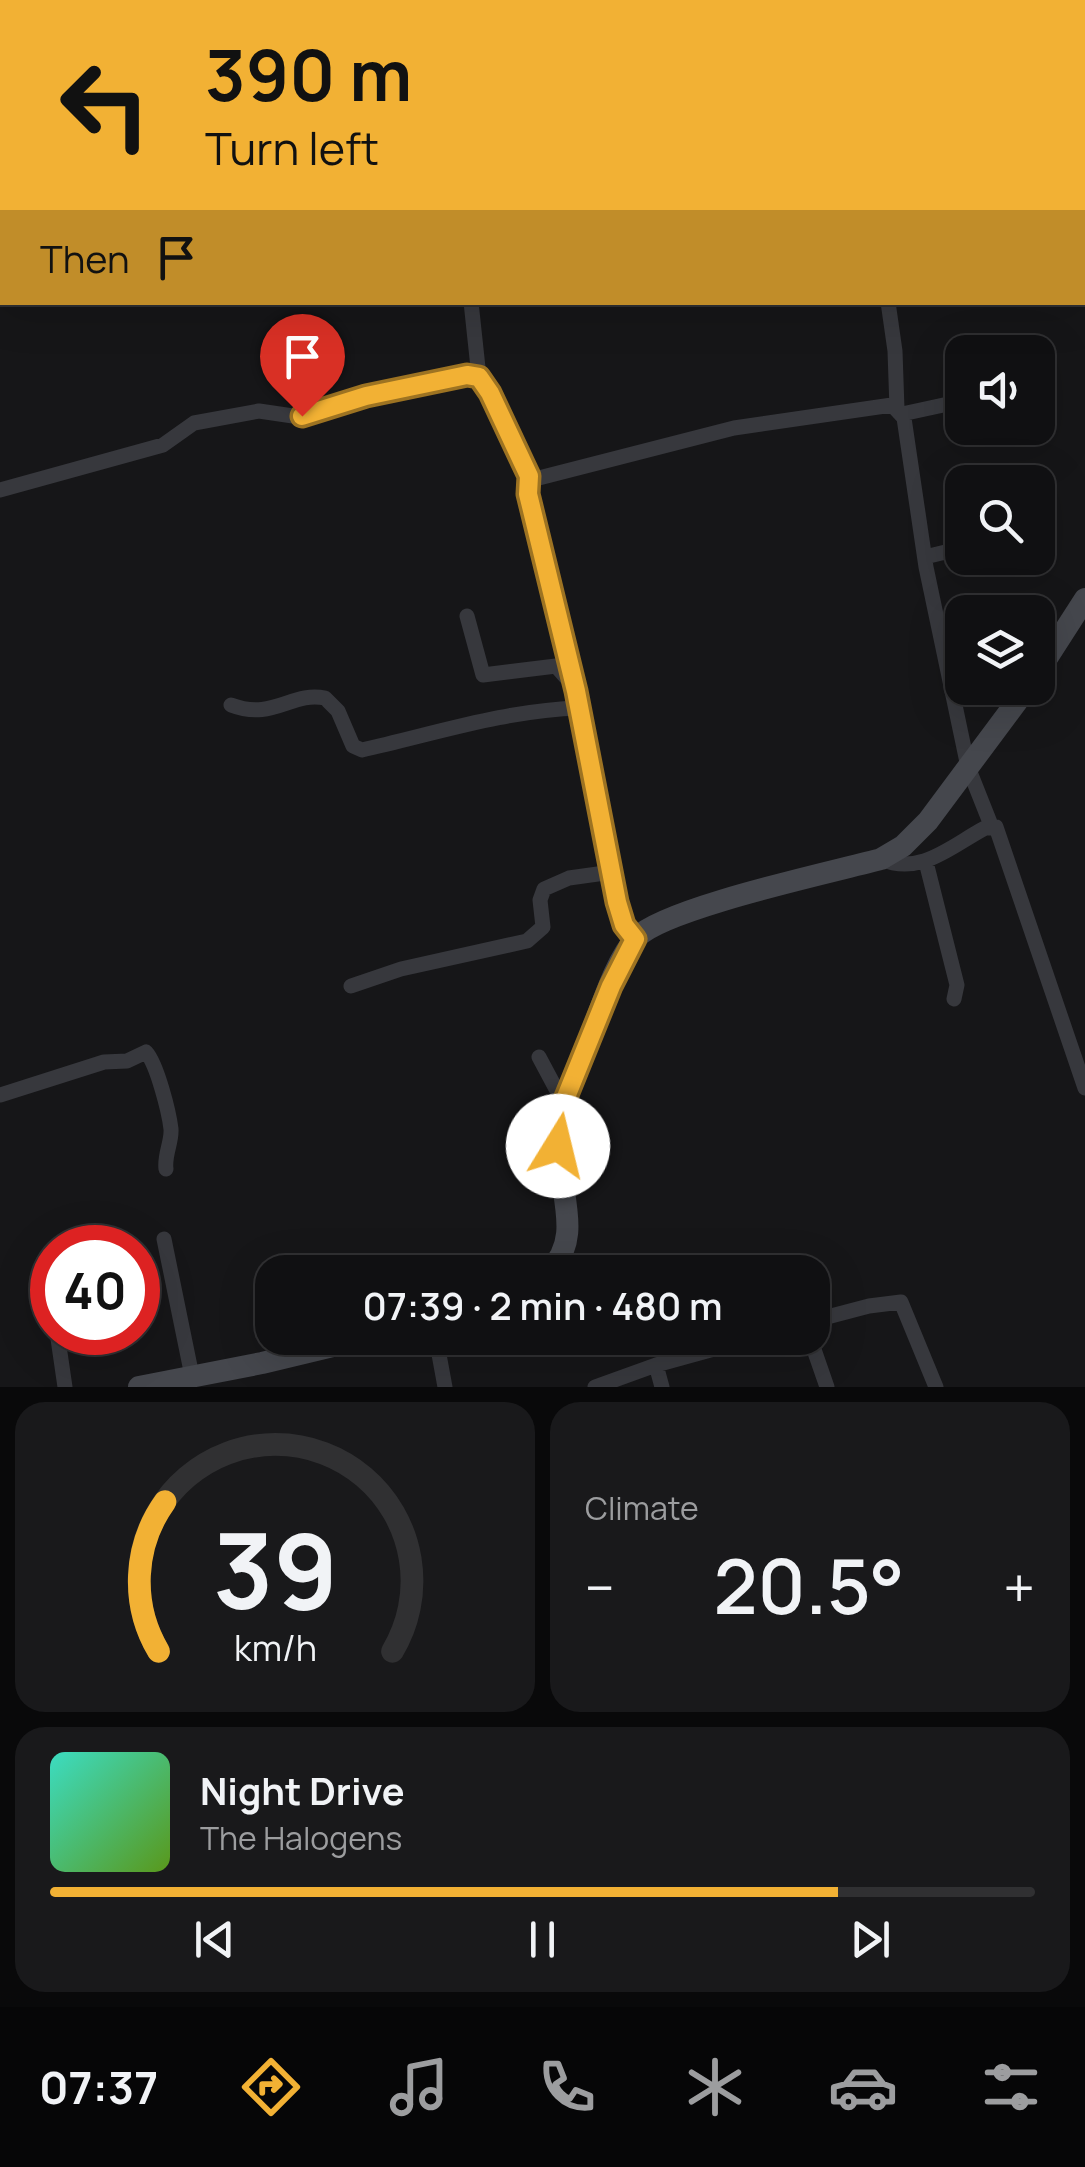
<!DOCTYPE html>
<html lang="en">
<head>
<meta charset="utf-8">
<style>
	:root { --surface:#101012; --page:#19191b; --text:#f1f3f6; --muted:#9c9d9f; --line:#303032; --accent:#f2b134 }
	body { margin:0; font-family:Manrope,sans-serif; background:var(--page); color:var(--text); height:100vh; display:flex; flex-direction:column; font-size:38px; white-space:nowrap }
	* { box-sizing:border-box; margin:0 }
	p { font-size:32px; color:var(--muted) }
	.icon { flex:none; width:55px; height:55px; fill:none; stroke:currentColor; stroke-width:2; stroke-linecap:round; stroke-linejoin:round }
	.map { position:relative; height:1387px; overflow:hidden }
	.drawer { display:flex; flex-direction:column; gap:15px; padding:15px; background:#09090a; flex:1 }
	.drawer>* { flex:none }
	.hud { position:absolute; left:0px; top:0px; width:1085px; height:305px; box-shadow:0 10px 40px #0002,0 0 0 2px var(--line); background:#f2b134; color:#111; overflow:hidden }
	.tools { position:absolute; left:945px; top:335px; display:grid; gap:20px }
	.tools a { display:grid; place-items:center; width:110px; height:110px; border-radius:20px; background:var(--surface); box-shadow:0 10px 40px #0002,0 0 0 2px var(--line); font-size:50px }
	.speed { position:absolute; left:30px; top:1225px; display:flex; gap:20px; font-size:50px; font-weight:700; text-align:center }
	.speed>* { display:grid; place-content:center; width:130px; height:130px; border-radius:50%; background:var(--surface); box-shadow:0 10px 40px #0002,0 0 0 2px var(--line); line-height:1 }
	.speed .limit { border:15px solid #d22; background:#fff; color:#111 }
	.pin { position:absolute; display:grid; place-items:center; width:85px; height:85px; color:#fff; margin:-102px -42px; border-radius:50% 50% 50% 0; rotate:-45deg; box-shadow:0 0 10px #0007 }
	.pin .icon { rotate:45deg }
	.me { position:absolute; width:110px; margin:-55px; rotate:9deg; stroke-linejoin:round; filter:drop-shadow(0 0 8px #0008) }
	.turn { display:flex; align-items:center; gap:35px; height:210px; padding:0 40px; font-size:45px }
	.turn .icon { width:130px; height:130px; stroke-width:2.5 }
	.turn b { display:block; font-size:70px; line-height:85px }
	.then { display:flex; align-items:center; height:95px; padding:0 40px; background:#0003; gap:20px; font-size:38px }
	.big { font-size:75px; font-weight:600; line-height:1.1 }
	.drawer .tile { flex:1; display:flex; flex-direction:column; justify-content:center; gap:15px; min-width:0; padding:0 35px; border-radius:30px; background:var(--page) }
	.drawer .dial { align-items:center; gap:0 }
	.dial svg { height:260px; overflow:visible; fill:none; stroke:var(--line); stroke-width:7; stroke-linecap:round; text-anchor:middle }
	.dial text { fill:var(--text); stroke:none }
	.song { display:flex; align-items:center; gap:30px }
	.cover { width:120px; height:120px; border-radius:15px; background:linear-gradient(135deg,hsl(170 70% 55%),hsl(90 70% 35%)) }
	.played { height:10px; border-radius:5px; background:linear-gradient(90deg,var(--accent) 80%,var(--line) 80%) }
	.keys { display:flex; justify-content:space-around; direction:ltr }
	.heat { display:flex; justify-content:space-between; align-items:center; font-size:55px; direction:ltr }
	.drawer .tiles { flex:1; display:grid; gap:15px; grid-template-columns:1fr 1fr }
	.tile:last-child { grid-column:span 2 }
	.trip { position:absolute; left:255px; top:1255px; width:575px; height:100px; border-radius:30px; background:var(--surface); box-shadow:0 10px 40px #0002,0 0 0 2px var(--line); font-weight:600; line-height:100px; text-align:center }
	.tab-bar { display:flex; height:160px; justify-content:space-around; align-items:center; background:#060607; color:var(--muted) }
	.tab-bar .icon { width:70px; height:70px }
	.tab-bar .on { color:var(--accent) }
	.tab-bar b { font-size:45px; color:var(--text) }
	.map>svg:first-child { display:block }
</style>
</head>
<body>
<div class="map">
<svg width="1085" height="1387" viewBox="0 0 1085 1387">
	<rect width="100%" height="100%" fill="#161618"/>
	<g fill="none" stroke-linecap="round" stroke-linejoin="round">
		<!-- street -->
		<path stroke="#37383d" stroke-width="15" d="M 671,2 L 673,0
			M 471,302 L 479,377
			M 888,302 L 895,351 L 897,409
			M 1038,386 L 1046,384
			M 902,414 L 962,401
			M 529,476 L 528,494 L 576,691 L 617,902 L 624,925 L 635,939
			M 0,490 L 163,445 L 194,423 L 259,411 L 293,416 L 316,414 L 366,396 L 467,375 L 479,377 L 485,385 L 524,470 L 535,479 L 734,428 L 892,405 L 904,418 L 926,567 L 968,767 L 991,825
			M 925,557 L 962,548
			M 467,616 L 483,675 L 556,666 L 571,683
			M 231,705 C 273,721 292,691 325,698 L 338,711 L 353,746 L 362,750 C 434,734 506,710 580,708
			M 881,859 C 921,876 951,846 985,828 L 996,827 L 1085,1088
			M 926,862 L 957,985 L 954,999
			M 351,986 L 401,969 L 527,941 L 543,927 L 540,900 L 544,889 L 569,878 L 612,872
			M 539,1057 L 563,1102
			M 0,1095 L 104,1062 L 127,1061 L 146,1052 C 157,1064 169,1112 171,1129 C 172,1142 164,1155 166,1169
			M 164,1239 L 192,1376
			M 812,1321 L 869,1306 L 901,1302 L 936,1387
			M 57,1332 L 65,1387
			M 436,1338 L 445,1387
			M 810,1338 L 827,1387
			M 656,1365 L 662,1387
			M 595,1387 L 656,1365 L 754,1338"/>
		<!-- secondary -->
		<path stroke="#45474d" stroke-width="22" d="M 1038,672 L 1085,599
			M 548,1272 C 580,1242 564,1204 560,1165 C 555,1116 570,1086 588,1041 C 600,1012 615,960 636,938 C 664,908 833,872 881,859 L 903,846 L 928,821 L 1027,688
			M 139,1387 L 262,1363 L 366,1338"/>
	</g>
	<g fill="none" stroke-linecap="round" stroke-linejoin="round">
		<defs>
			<path id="route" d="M 302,416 L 366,396 L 467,375 L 479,377 L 490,393 L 529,476 L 528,494 L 576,691 L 617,902 L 624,925 L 635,939 L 611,986 L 564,1102 L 559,1118 L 558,1146"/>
		</defs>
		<!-- route casing -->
		<use href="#route" stroke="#9d7322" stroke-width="25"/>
		<!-- route -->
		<use href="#route" stroke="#f2b134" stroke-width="18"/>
	</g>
</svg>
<div class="tools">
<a><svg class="icon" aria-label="sound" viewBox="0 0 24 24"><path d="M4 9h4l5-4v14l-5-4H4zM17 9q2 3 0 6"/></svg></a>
<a><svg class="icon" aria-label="search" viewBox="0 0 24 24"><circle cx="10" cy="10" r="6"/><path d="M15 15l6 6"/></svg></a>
<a><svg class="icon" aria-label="layers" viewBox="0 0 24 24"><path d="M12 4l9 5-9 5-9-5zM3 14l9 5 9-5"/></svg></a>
</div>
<div class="speed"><div class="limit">40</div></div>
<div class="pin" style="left:302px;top:416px;background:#d93025"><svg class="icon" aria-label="arrive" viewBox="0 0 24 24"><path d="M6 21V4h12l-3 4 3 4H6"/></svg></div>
<svg class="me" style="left:558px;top:1146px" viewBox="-20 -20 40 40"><circle r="19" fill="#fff"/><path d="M0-13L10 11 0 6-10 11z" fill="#f2b134"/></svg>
<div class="trip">07:39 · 2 min · 480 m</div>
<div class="hud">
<div class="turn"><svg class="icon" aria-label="left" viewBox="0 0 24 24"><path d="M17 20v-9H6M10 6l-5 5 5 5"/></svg><div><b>390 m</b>Turn left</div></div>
<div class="then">Then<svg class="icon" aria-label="arrive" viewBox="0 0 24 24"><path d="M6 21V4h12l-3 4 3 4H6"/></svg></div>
</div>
</div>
<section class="drawer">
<div class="tiles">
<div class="tile dial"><svg viewBox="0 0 100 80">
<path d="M14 69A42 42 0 1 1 86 69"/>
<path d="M14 69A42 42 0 0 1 16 23" stroke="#f2b134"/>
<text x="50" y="56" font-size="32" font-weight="700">39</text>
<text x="50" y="72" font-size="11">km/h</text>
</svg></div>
<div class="tile"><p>Climate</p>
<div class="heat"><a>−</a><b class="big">20.5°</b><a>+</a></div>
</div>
<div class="tile">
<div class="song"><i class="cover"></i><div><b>Night Drive</b><p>The Halogens</p></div></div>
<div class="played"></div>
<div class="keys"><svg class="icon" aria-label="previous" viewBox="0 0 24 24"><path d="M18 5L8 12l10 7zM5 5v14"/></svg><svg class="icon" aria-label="pause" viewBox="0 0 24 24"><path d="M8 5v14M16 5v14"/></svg><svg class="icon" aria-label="next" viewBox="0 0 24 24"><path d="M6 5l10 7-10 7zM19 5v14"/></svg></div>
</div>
</div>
</section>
<nav class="tab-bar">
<b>07:37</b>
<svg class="icon on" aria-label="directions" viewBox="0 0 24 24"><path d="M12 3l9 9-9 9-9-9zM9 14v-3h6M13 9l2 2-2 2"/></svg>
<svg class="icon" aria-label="music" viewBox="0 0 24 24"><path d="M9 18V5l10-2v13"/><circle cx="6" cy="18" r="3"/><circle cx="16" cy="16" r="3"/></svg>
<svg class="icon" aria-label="phone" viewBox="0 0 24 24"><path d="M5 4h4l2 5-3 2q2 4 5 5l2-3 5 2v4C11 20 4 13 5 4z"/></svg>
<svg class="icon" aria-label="climate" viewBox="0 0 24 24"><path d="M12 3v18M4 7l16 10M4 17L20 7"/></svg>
<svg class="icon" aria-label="car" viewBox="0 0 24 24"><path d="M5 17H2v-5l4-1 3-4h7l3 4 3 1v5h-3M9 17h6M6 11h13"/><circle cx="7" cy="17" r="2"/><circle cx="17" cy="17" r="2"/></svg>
<svg class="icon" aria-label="filters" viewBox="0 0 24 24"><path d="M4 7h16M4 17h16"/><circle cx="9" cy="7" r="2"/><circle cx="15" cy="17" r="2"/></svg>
</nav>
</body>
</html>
